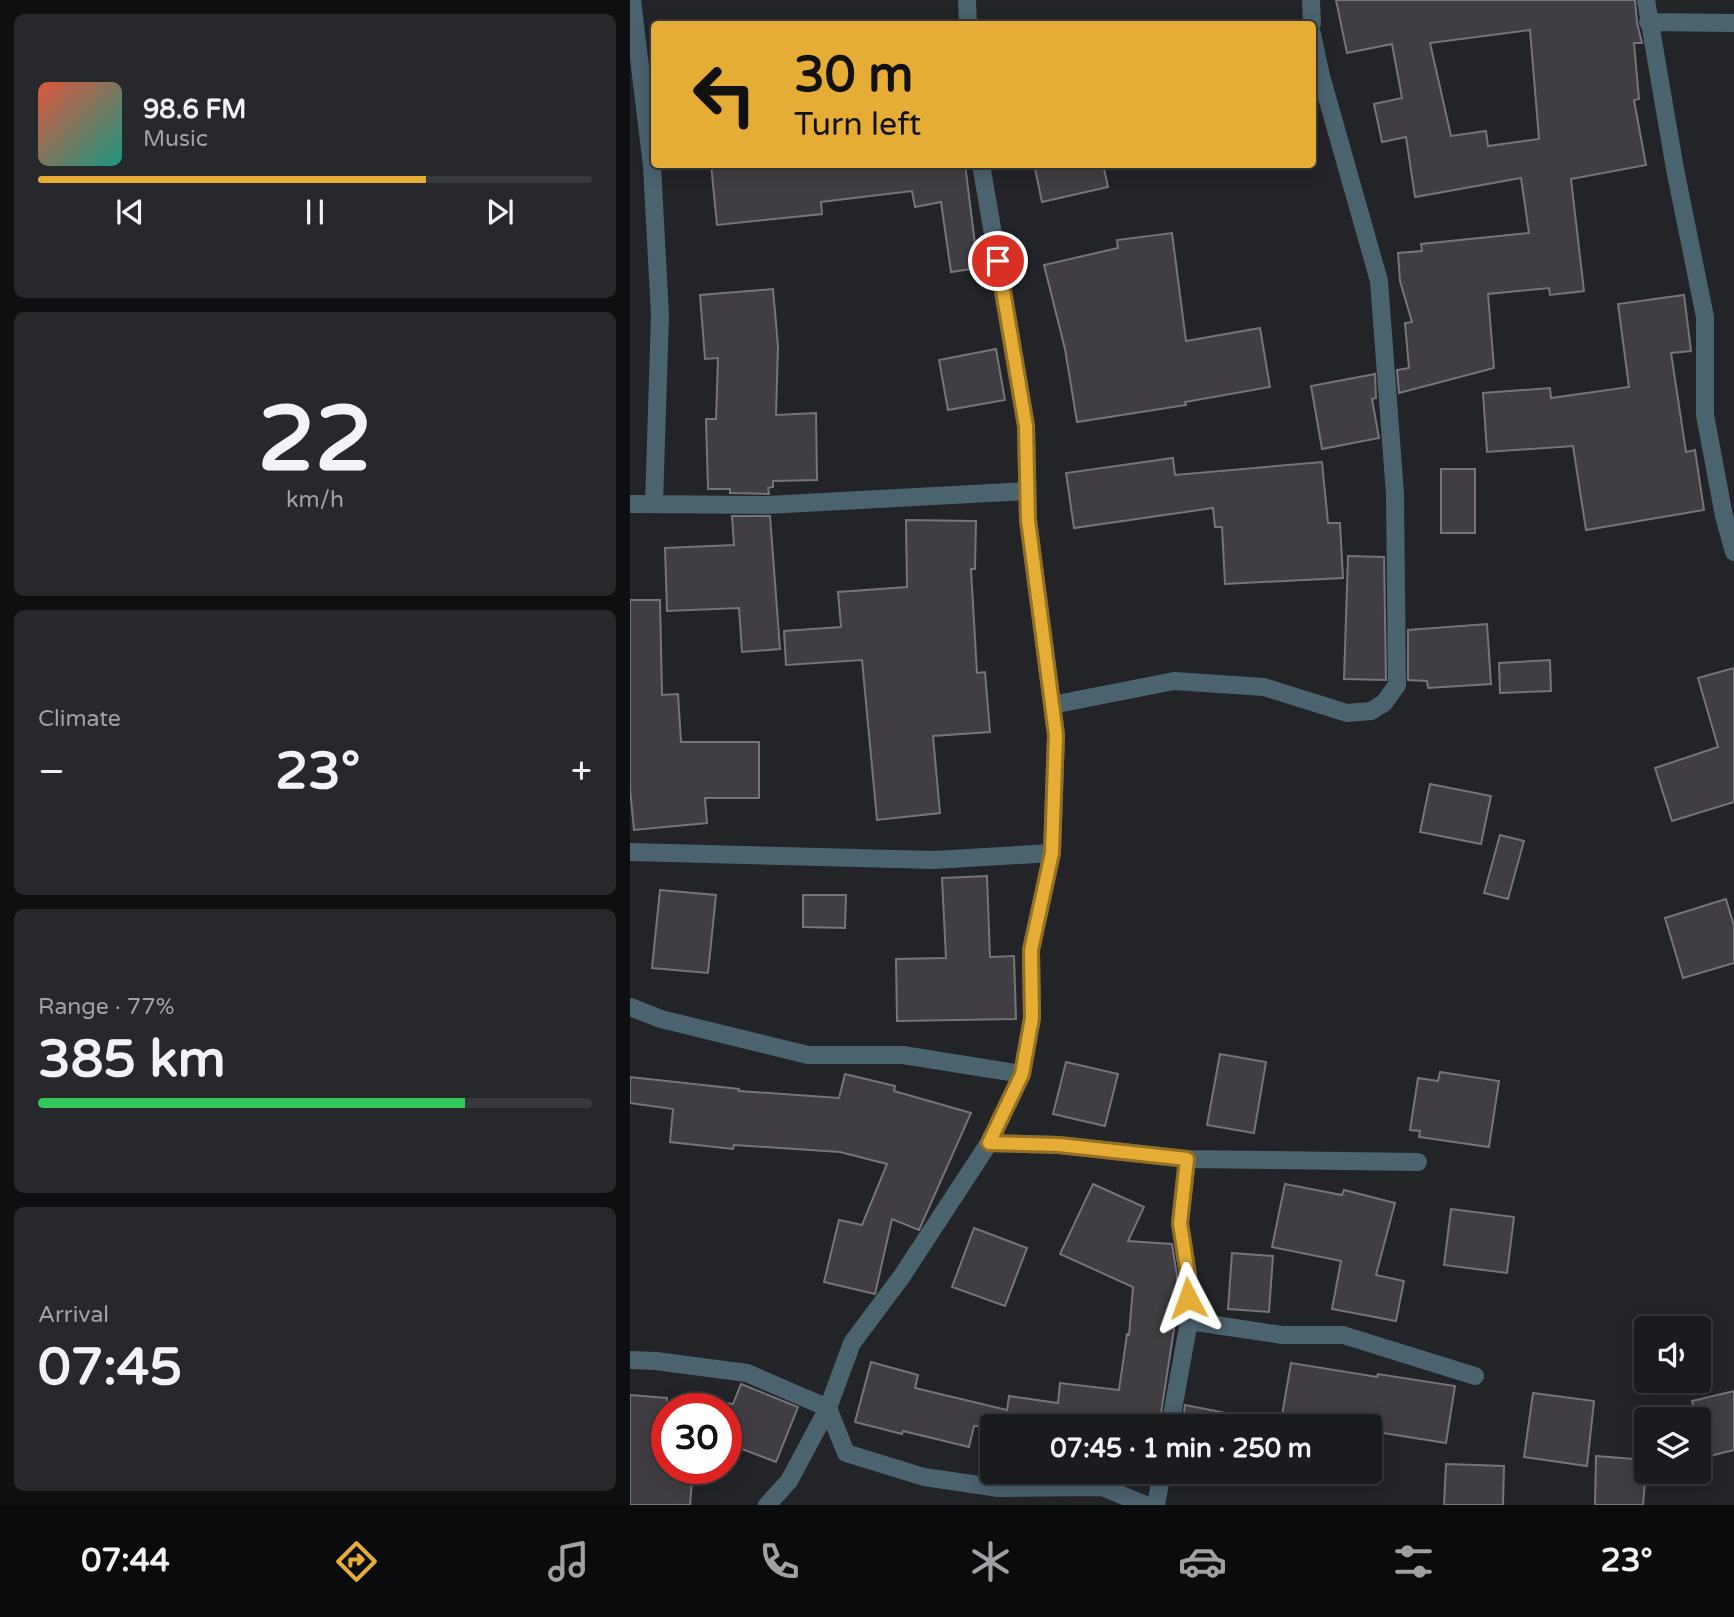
<!DOCTYPE html>
<html lang="en">
<head>
<meta charset="utf-8">
<style>
	:root { --surface:#1a1b1e; --page:#27282b; --text:#f1f3f6; --muted:#9fa1a4; --line:#38393c; --accent:#e5ad35 }
	body { margin:0; font-family:"Varela Round",sans-serif; background:var(--page); color:var(--text); height:100vh; display:flex; flex-direction:column; font-size:26px; white-space:nowrap }
	* { box-sizing:border-box; margin:0 }
	p { font-size:23px; color:var(--muted) }
	.icon { flex:none; width:38px; height:38px; fill:none; stroke:currentColor; stroke-width:2; stroke-linecap:round; stroke-linejoin:round }
	.map { position:relative; flex:1; overflow:hidden }
	.drawer { display:flex; flex-direction:column; gap:14px; padding:14px; background:#0e0f10; width:630px }
	.drawer>* { flex:none }
	.banner { position:absolute; left:21px; top:21px; width:665px; height:147px; border-radius:7px; box-shadow:0 4px 18px #0003,0 0 0 2px var(--line); background:#e5ad35; color:#111; overflow:hidden }
	.buttons { position:absolute; left:1004px; top:1316px; display:grid; gap:14px }
	.buttons a { display:grid; place-items:center; width:77px; height:77px; border-radius:7px; background:var(--surface); box-shadow:0 4px 18px #0003,0 0 0 2px var(--line); font-size:35px }
	.speed { position:absolute; left:21px; top:1393px; display:flex; gap:14px; font-size:35px; font-weight:700; text-align:center }
	.speed>* { display:grid; place-content:center; width:91px; height:91px; border-radius:50%; background:var(--surface); box-shadow:0 4px 18px #0003,0 0 0 2px var(--line); line-height:1 }
	.speed .limit { border:10px solid #d22; background:#fff; color:#111 }
	.pin { position:absolute; display:grid; place-items:center; width:60px; height:60px; color:#fff; margin:-30px; border:4px solid #fff; border-radius:50%; box-shadow:0 2px 7px #0007 }
	.me { position:absolute; width:77px; margin:-38px; rotate:356deg; stroke-linejoin:round; filter:drop-shadow(0 0 5px #0008) }
	.turn { display:flex; align-items:center; gap:24px; height:147px; padding:0 28px; font-size:32px }
	.turn .icon { width:91px; height:91px; stroke-width:2.5 }
	.turn b { display:block; font-size:49px; line-height:60px }
	.big { font-size:52px; font-weight:800; line-height:1.1 }
	.drawer .tile { flex:1; display:flex; flex-direction:column; justify-content:center; gap:10px; min-width:0; padding:0 24px; border-radius:10px; background:var(--page) }
	.drawer .dial { align-items:center; gap:0 }
	.dial b { font-size:91px; line-height:1 }
	.song { display:flex; align-items:center; gap:21px }
	.cover { width:84px; height:84px; border-radius:10px; background:linear-gradient(135deg,hsl(10 70% 55%),hsl(170 70% 35%)) }
	.played { height:7px; border-radius:4px; background:linear-gradient(90deg,var(--accent) 70%,var(--line) 70%) }
	.keys { display:flex; justify-content:space-around; direction:ltr }
	.heat { display:flex; justify-content:space-between; align-items:center; font-size:38px; direction:ltr }
	.charge { height:10px; border-radius:5px; background:linear-gradient(90deg,#34c759 77%,var(--line) 0) }
	.trip { position:absolute; left:350px; top:1414px; width:402px; height:70px; border-radius:7px; background:var(--surface); box-shadow:0 4px 18px #0003,0 0 0 2px var(--line); font-weight:800; line-height:70px; text-align:center }
	.tabs { display:flex; height:112px; justify-content:space-around; align-items:center; background:#0a0b0c; color:var(--muted) }
	.tabs .icon { width:49px; height:49px }
	.tabs .active { color:var(--accent) }
	.tabs b { font-size:32px; color:var(--text) }
	main { display:flex; flex:1; min-height:0 }
	.map>svg:first-child { display:block }
</style>
</head>
<body>
<main>
<section class="drawer">
<div class="tile">
<div class="song"><i class="cover"></i><div><b>98.6 FM</b><p>Music</p></div></div>
<div class="played"></div>
<div class="keys"><svg class="icon" aria-label="previous" viewBox="0 0 24 24"><path d="M18 5L8 12l10 7zM5 5v14"/></svg><svg class="icon" aria-label="pause" viewBox="0 0 24 24"><path d="M8 5v14M16 5v14"/></svg><svg class="icon" aria-label="next" viewBox="0 0 24 24"><path d="M6 5l10 7-10 7zM19 5v14"/></svg></div>
</div>
<div class="tile dial"><b>22</b><p>km/h</p></div>
<div class="tile"><p>Climate</p>
<div class="heat"><a>−</a><b class="big">23°</b><a>+</a></div>
</div>
<div class="tile"><p>Range · 77%</p><b class="big">385 km</b><div class="charge"></div></div>
<div class="tile"><p>Arrival</p><b class="big">07:45</b></div>
</section>
<div class="map">
<svg width="1104" height="1505" viewBox="0 0 1104 1505">
	<rect width="100%" height="100%" fill="#222428"/>
	<!-- building -->
	<path fill="#403e42" stroke="#767479" stroke-width="2" fill-rule="evenodd" d="M 706,0 L 1005,0 L 1007,23 L 1012,43 L 1004,43 L 1009,99 L 1004,100 L 1016,165 L 941,179 L 954,291 L 920,295 L 919,288 L 858,294 L 864,368 L 769,393 L 767,370 L 779,368 L 775,323 L 782,322 L 770,281 L 768,253 L 792,251 L 791,244 L 899,233 L 891,178 L 785,197 L 776,137 L 752,142 L 744,104 L 772,98 L 762,44 L 717,53 ZM 900,30 L 909,139 L 858,146 L 856,131 L 821,136 L 800,43 Z
		M 81,164 L 335,164 L 348,268 L 321,272 L 311,202 L 285,207 L 282,191 L 191,202 L 192,214 L 87,225 Z
		M 404,164 L 473,164 L 478,187 L 412,202 Z
		M 542,233 L 556,341 L 630,328 L 640,387 L 555,402 L 556,405 L 447,422 L 435,349 L 414,265 L 488,248 L 487,240 Z
		M 143,289 L 148,346 L 146,415 L 186,413 L 187,480 L 143,481 L 143,487 L 138,488 L 139,494 L 100,493 L 100,489 L 78,489 L 76,419 L 86,419 L 88,358 L 75,359 L 70,295 Z
		M 1054,295 L 1061,351 L 1041,353 L 1056,452 L 1065,450 L 1074,510 L 956,530 L 943,446 L 857,452 L 853,393 L 920,388 L 921,398 L 999,387 L 988,304 Z
		M 366,349 L 375,400 L 318,410 L 309,360 Z
		M 745,374 L 746,398 L 742,399 L 749,438 L 692,449 L 681,386 Z
		M 543,458 L 545,475 L 692,462 L 698,523 L 710,523 L 713,578 L 595,584 L 592,527 L 585,527 L 583,508 L 444,528 L 436,473 Z
		M 811,469 L 845,469 L 845,533 L 811,533 Z
		M 102,516 L 140,516 L 150,649 L 112,652 L 109,608 L 37,611 L 35,548 L 104,545 Z
		M 276,520 L 346,521 L 345,569 L 341,569 L 347,673 L 355,672 L 360,732 L 303,736 L 310,813 L 247,820 L 232,660 L 156,665 L 154,631 L 211,627 L 208,592 L 277,587 Z
		M 718,556 L 754,557 L 756,680 L 714,679 Z
		M 0,600 L 30,600 L 32,695 L 48,694 L 51,742 L 129,742 L 129,798 L 75,798 L 77,823 L 4,830 L 0,789 Z
		M 857,624 L 861,684 L 798,688 L 797,681 L 778,680 L 778,630 Z
		M 920,660 L 921,691 L 870,693 L 869,663 Z
		M 1104,668 L 1104,802 L 1042,821 L 1025,768 L 1088,747 L 1068,678 Z
		M 800,784 L 861,796 L 851,844 L 790,832 Z
		M 870,835 L 894,841 L 878,899 L 854,893 Z
		M 357,876 L 360,957 L 384,956 L 386,1019 L 267,1021 L 266,959 L 316,958 L 312,878 Z
		M 30,890 L 86,895 L 78,973 L 22,968 Z
		M 173,895 L 216,895 L 215,928 L 173,927 Z
		M 1096,899 L 1104,926 L 1104,963 L 1053,978 L 1035,918 Z
		M 590,1054 L 636,1062 L 624,1133 L 577,1125 Z
		M 436,1062 L 488,1074 L 475,1126 L 423,1114 Z
		M 810,1072 L 869,1081 L 859,1147 L 789,1137 L 790,1131 L 780,1130 L 788,1078 L 808,1081 Z
		M 215,1074 L 265,1086 L 264,1091 L 341,1113 L 289,1230 L 262,1219 L 245,1294 L 194,1282 L 209,1220 L 232,1225 L 257,1164 L 210,1152 L 104,1145 L 103,1149 L 40,1142 L 43,1109 L 0,1103 L 0,1077 L 109,1089 L 109,1091 L 209,1098 Z
		M 463,1184 L 514,1207 L 498,1241 L 542,1244 L 547,1276 L 547,1310 L 529,1426 L 344,1426 L 339,1447 L 273,1431 L 272,1434 L 225,1422 L 241,1362 L 288,1375 L 285,1388 L 377,1410 L 379,1396 L 428,1403 L 430,1383 L 489,1390 L 497,1334 L 499,1335 L 503,1287 L 430,1254 Z
		M 655,1184 L 712,1195 L 714,1190 L 765,1203 L 746,1275 L 774,1281 L 766,1321 L 702,1309 L 711,1261 L 642,1247 Z
		M 821,1209 L 884,1217 L 877,1273 L 814,1265 Z
		M 344,1228 L 397,1248 L 375,1306 L 322,1287 Z
		M 602,1253 L 643,1256 L 639,1312 L 598,1309 Z
		M 661,1363 L 747,1377 L 748,1374 L 825,1386 L 816,1443 L 740,1431 L 740,1426 L 722,1426 L 652,1415 Z
		M 111,1384 L 168,1407 L 146,1462 L 96,1443 L 96,1403 L 103,1404 Z
		M 1104,1391 L 1104,1450 L 1076,1457 L 1069,1419 L 1067,1419 L 1062,1401 Z
		M 903,1393 L 964,1401 L 957,1466 L 894,1457 Z
		M 0,1395 L 37,1398 L 37,1468 L 63,1468 L 60,1505 L 0,1505 Z
		M 555,1405 L 601,1414 L 600,1426 L 552,1426 Z
		M 966,1456 L 1017,1460 L 1013,1505 L 965,1505 Z
		M 816,1464 L 874,1466 L 873,1505 L 814,1505 Z"/>
	<g fill="none" stroke-linecap="round" stroke-linejoin="round">
		<!-- minor -->
		<path stroke="#4b626f" stroke-width="18" d="M 2,0 L 22,166 L 30,315 L 24,504
			M 337,0 L 338,24
			M 681,0 L 682,24
			M 1016,0 L 1045,169 L 1075,317 L 1075,415 L 1094,516 L 1104,552
			M 1018,22 L 1104,23
			M 0,504 L 137,505 L 397,491
			M 422,705 L 544,681 L 634,687 L 717,713 L 741,711 L 754,703 L 767,685 L 765,494 L 749,281 L 691,76 L 682,34
			M 0,852 L 304,860 L 422,853
			M 0,1007 L 31,1019 L 178,1055 L 273,1055 L 392,1074
			M 359,1143 L 429,1145 L 557,1159 L 788,1162
			M 559,1321 L 652,1335 L 713,1335 L 845,1376
			M 0,1360 L 26,1361 L 117,1373 L 198,1408 L 216,1453 L 294,1477 L 369,1488 L 472,1487 L 516,1505
			M 540,1426 L 559,1321 L 558,1275 L 550,1223 L 557,1159
			M 137,1505 L 159,1481 L 198,1408 L 222,1343 L 272,1276 L 359,1143 L 392,1074 L 402,1018 L 401,950 L 422,853 L 426,735 L 398,520 L 396,426 L 351,164
			M 526,1505 L 532,1472"/>
	</g>
	<g fill="none" stroke-linecap="round" stroke-linejoin="round">
		<defs>
			<path id="route" d="M 368,261 L 396,426 L 398,520 L 426,735 L 422,853 L 401,950 L 402,1018 L 392,1074 L 359,1143 L 429,1145 L 557,1159 L 550,1223 L 558,1275 L 558,1298"/>
		</defs>
		<!-- route casing -->
		<use href="#route" stroke="#957022" stroke-width="18"/>
		<!-- route -->
		<use href="#route" stroke="#e5ad35" stroke-width="12"/>
	</g>
</svg>
<div class="buttons">
<a><svg class="icon" aria-label="sound" viewBox="0 0 24 24"><path d="M4 9h4l5-4v14l-5-4H4zM17 9q2 3 0 6"/></svg></a>
<a><svg class="icon" aria-label="layers" viewBox="0 0 24 24"><path d="M12 4l9 5-9 5-9-5zM3 14l9 5 9-5"/></svg></a>
</div>
<div class="speed"><div class="limit">30</div></div>
<div class="pin" style="left:368px;top:261px;background:#d93025"><svg class="icon" aria-label="arrive" viewBox="0 0 24 24"><path d="M6 21V4h12l-3 4 3 4H6"/></svg></div>
<svg class="me" style="left:558px;top:1298px" viewBox="-20 -20 40 40"><path d="M0-17L14 15 0 8-14 15z" fill="#e5ad35" stroke="#fff" stroke-width="4"/></svg>
<div class="trip">07:45 · 1 min · 250 m</div>
<div class="banner">
<div class="turn"><svg class="icon" aria-label="left" viewBox="0 0 24 24"><path d="M17 20v-9H6M10 6l-5 5 5 5"/></svg><div><b>30 m</b>Turn left</div></div>
</div>
</div>
</main>
<nav class="tabs">
<b>07:44</b>
<svg class="icon active" aria-label="directions" viewBox="0 0 24 24"><path d="M12 3l9 9-9 9-9-9zM9 14v-3h6M13 9l2 2-2 2"/></svg>
<svg class="icon" aria-label="music" viewBox="0 0 24 24"><path d="M9 18V5l10-2v13"/><circle cx="6" cy="18" r="3"/><circle cx="16" cy="16" r="3"/></svg>
<svg class="icon" aria-label="phone" viewBox="0 0 24 24"><path d="M5 4h4l2 5-3 2q2 4 5 5l2-3 5 2v4C11 20 4 13 5 4z"/></svg>
<svg class="icon" aria-label="climate" viewBox="0 0 24 24"><path d="M12 3v18M4 7l16 10M4 17L20 7"/></svg>
<svg class="icon" aria-label="car" viewBox="0 0 24 24"><path d="M5 17H2v-5l4-1 3-4h7l3 4 3 1v5h-3M9 17h6M6 11h13"/><circle cx="7" cy="17" r="2"/><circle cx="17" cy="17" r="2"/></svg>
<svg class="icon" aria-label="filters" viewBox="0 0 24 24"><path d="M4 7h16M4 17h16"/><circle cx="9" cy="7" r="2"/><circle cx="15" cy="17" r="2"/></svg>
<b>23°</b>
</nav>
</body>
</html>
